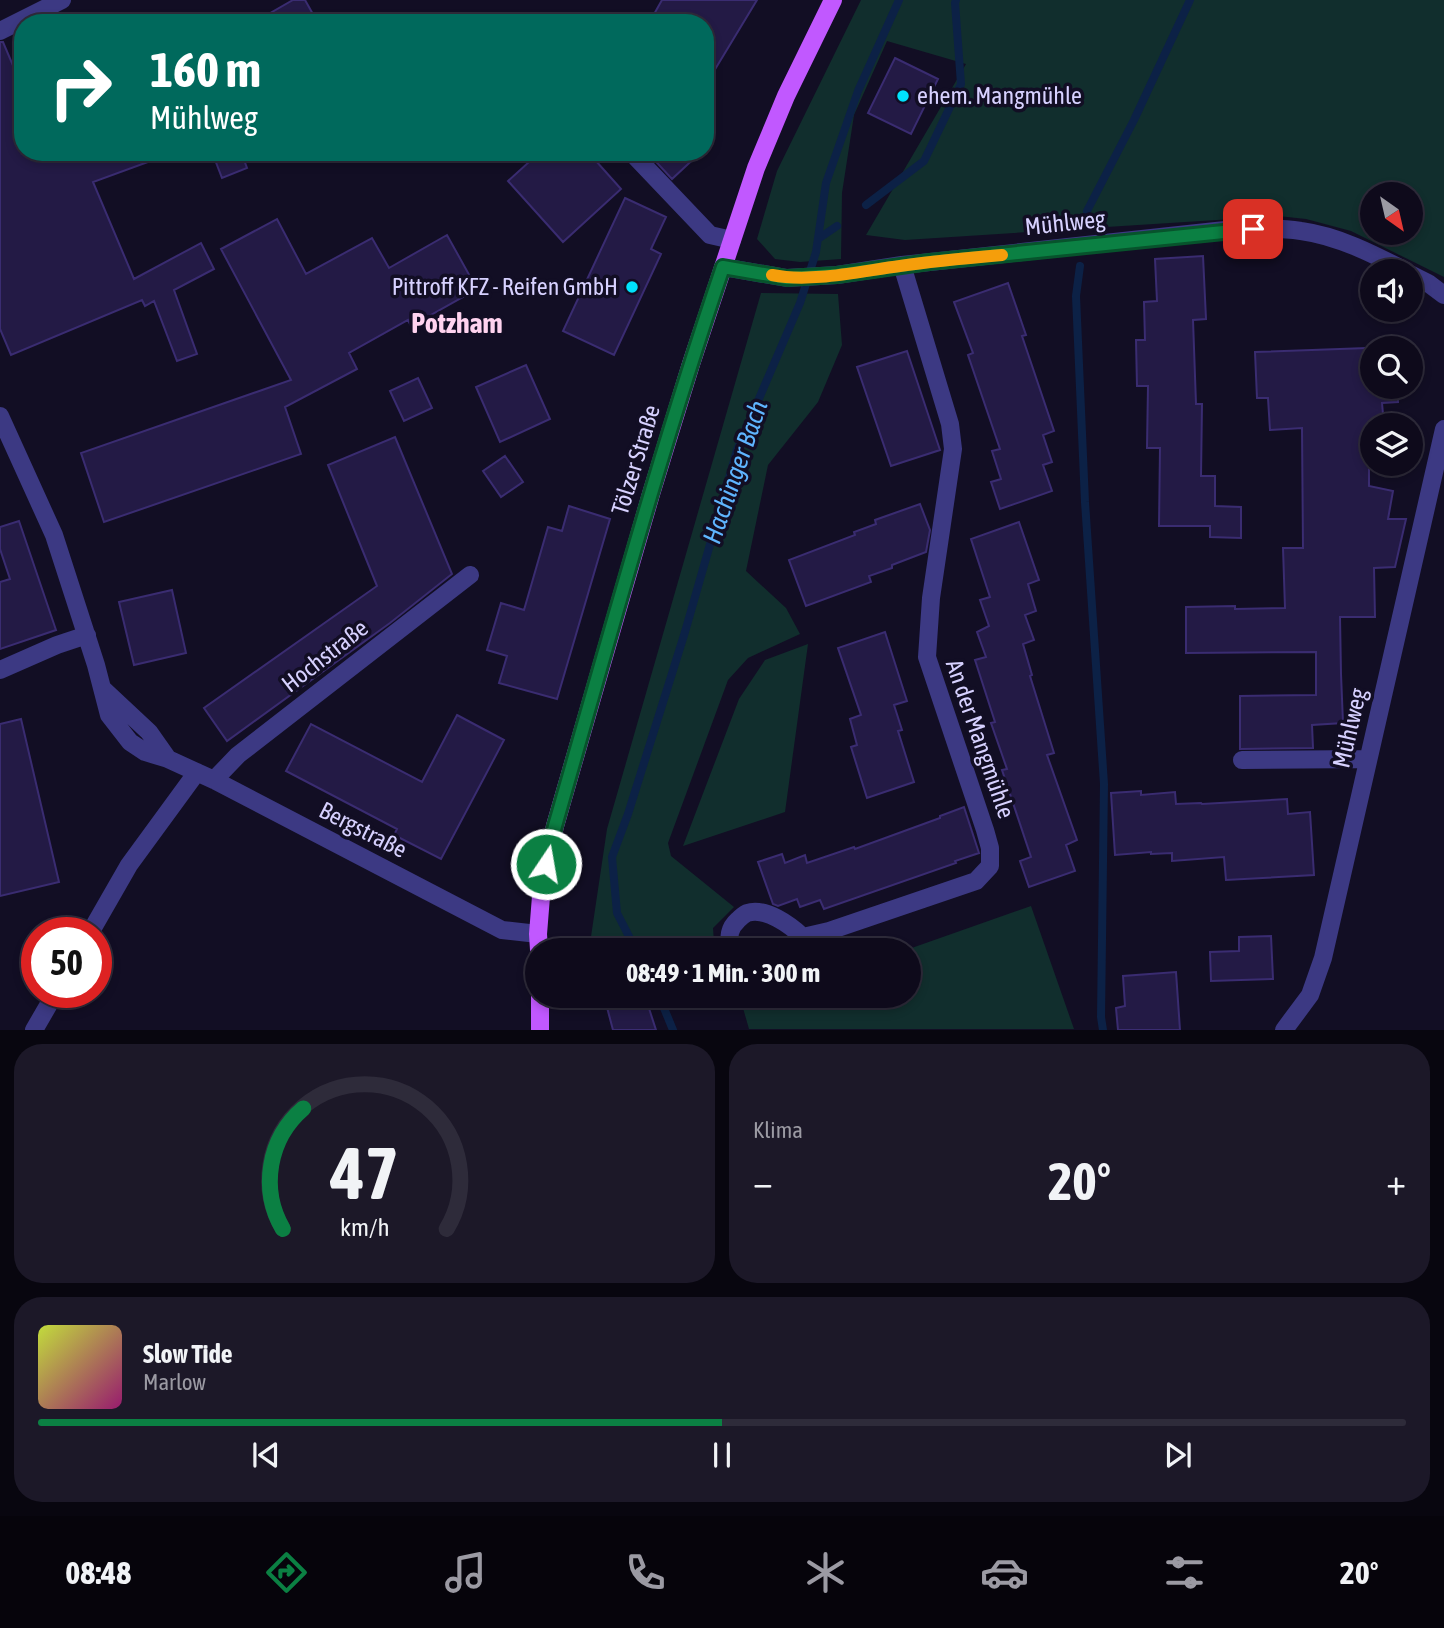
<!DOCTYPE html>
<html lang="de">
<head>
<meta charset="utf-8">
<style>
	:root { --surface:#0e0a1b; --page:#1c1828; --text:#f1f3f6; --muted:#9b9aa3; --line:#2e2b3a; --accent:#0b8043 }
	body { margin:0; font-family:"Asap Condensed",sans-serif; background:var(--page); color:var(--text); height:100vh; display:flex; flex-direction:column; font-size:26px; white-space:nowrap }
	* { box-sizing:border-box; margin:0 }
	p { font-size:23px; color:var(--muted) }
	.icon { flex:none; width:38px; height:38px; fill:none; stroke:currentColor; stroke-width:2; stroke-linecap:round; stroke-linejoin:round }
	.map { position:relative; height:1030px; overflow:hidden }
	.sheet { display:flex; flex-direction:column; gap:14px; padding:14px; background:#08060f; flex:1 }
	.sheet>* { flex:none }
	.hud { position:absolute; left:14px; top:14px; width:700px; height:147px; border-radius:28px; box-shadow:0 4px 10px #0003,0 0 0 2px var(--line); background:#00695c; color:#fff; overflow:hidden }
	.needle { width:46px; rotate:146deg }
	.controls { position:absolute; left:1360px; top:182px; display:grid; gap:14px }
	.controls a { display:grid; place-items:center; width:63px; height:63px; border-radius:50%; background:var(--surface); box-shadow:0 4px 10px #0003,0 0 0 2px var(--line); font-size:35px }
	.speed { position:absolute; left:21px; top:917px; display:flex; gap:14px; font-size:35px; font-weight:700; text-align:center }
	.speed>* { display:grid; place-content:center; width:91px; height:91px; border-radius:50%; background:var(--surface); box-shadow:0 4px 10px #0003,0 0 0 2px var(--line); line-height:1 }
	.speed .limit { border:10px solid #d22; background:#fff; color:#111 }
	.pin { position:absolute; display:grid; place-items:center; width:60px; height:60px; color:#fff; margin:-30px; border-radius:14px; box-shadow:0 4px 10px #0006 }
	.me { position:absolute; width:77px; margin:-38px; rotate:12deg; stroke-linejoin:round; filter:drop-shadow(0 0 5px #0008) }
	.turn { display:flex; align-items:center; gap:24px; height:147px; padding:0 21px; font-size:32px }
	.turn .icon { width:91px; height:91px; stroke-width:2.5 }
	.turn b { display:block; font-size:49px; line-height:60px }
	.big { font-size:52px; font-weight:700; line-height:1.1 }
	.sheet .widget { flex:1; display:flex; flex-direction:column; justify-content:center; gap:10px; min-width:0; padding:0 24px; border-radius:28px; background:var(--page) }
	.sheet .dial { align-items:center; gap:0 }
	.dial svg { height:182px; overflow:visible; fill:none; stroke:var(--line); stroke-width:7; stroke-linecap:round; text-anchor:middle }
	.dial text { fill:var(--text); stroke:none }
	.song { display:flex; align-items:center; gap:21px }
	.cover { width:84px; height:84px; border-radius:10px; background:linear-gradient(135deg,hsl(70 70% 55%),hsl(320 70% 35%)) }
	.played { height:7px; border-radius:4px; background:linear-gradient(90deg,var(--accent) 50%,var(--line) 50%) }
	.keys { display:flex; justify-content:space-around; direction:ltr }
	.heat { display:flex; justify-content:space-between; align-items:center; font-size:38px; direction:ltr }
	.sheet .tiles { flex:1; display:grid; gap:14px; grid-template-columns:1fr 1fr }
	.widget:last-child { grid-column:span 2 }
	.trip { position:absolute; left:525px; top:938px; width:396px; height:70px; border-radius:35px; background:var(--surface); box-shadow:0 4px 10px #0003,0 0 0 2px var(--line); font-weight:700; line-height:70px; text-align:center }
	.menu { display:flex; height:112px; justify-content:space-around; align-items:center; background:#06040b; color:var(--muted) }
	.menu .icon { width:49px; height:49px }
	.menu .current { color:var(--accent) }
	.menu b { font-size:32px; color:var(--text) }
	.map>svg:first-child { display:block }
</style>
</head>
<body>
<div class="map">
<svg width="1444" height="1030" viewBox="0 0 1444 1030">
	<rect width="100%" height="100%" fill="#120e24"/>
	<!-- green -->
	<path fill="#112e2d" fill-rule="evenodd" d="M 861,0 L 1444,0 L 1444,277 L 1351,231 L 1306,219 L 1278,216 L 905,240 L 866,235 L 966,64 L 887,41 L 854,115 L 842,193 L 841,259 L 800,262 L 775,259 L 757,239 L 777,171 ZM 1410,194 L 1410,233 L 1372,233 L 1372,194 Z
		M 761,293 L 838,294 L 842,345 L 818,402 L 768,465 L 746,571 L 786,608 L 800,634 L 748,658 L 728,680 L 668,843 L 671,856 L 734,907 L 713,928 L 714,942 L 718,950 L 589,950 L 607,829 Z
		M 808,644 L 785,812 L 683,846 L 739,699 L 765,660 Z
		M 1031,906 L 1074,1029 L 749,1029 L 743,1008 L 778,996 L 908,996 L 908,950 L 906,950 Z"/>
	<g fill="none" stroke-linecap="round" stroke-linejoin="round">
		<!-- stream -->
		<path stroke="#0c2146" stroke-width="8" d="M 866,205 L 924,161 L 961,84 L 955,3 L 956,0
			M 1087,211 L 1134,120 L 1190,0
			M 818,239 L 837,226
			M 1080,266 L 1076,296 L 1085,502 L 1104,784 L 1101,1017 L 1103,1030
			M 636,950 L 617,913 L 612,857 L 628,814 L 685,632 L 737,450 L 800,303 L 816,252 L 826,183 L 858,91 L 899,0
			M 659,996 L 673,1030"/>
	</g>
	<!-- building -->
	<path fill="#231a45" stroke="#3a2c71" stroke-width="2" d="M 293,0 L 305,0 L 318,23 L 253,23 Z
		M 662,0 L 757,0 L 705,86 L 705,23 L 649,23 Z
		M 0,42 L 3,42 L 23,89 L 23,152 L 167,152 L 167,155 L 93,182 L 134,279 L 201,243 L 214,269 L 174,290 L 197,354 L 177,361 L 154,301 L 145,306 L 142,300 L 11,355 L 0,329 Z
		M 895,58 L 938,79 L 911,134 L 868,113 Z
		M 212,152 L 241,152 L 247,168 L 222,178 Z
		M 540,152 L 588,152 L 621,189 L 563,242 L 508,181 Z
		M 647,152 L 701,152 L 672,179 Z
		M 625,198 L 666,217 L 651,249 L 661,254 L 614,355 L 563,331 Z
		M 277,219 L 306,274 L 372,238 L 389,268 L 447,235 L 477,289 L 411,326 L 408,320 L 349,353 L 357,369 L 285,407 L 301,454 L 104,522 L 81,453 L 291,380 L 221,249 Z
		M 1203,256 L 1206,319 L 1193,320 L 1196,404 L 1202,404 L 1201,476 L 1215,476 L 1215,506 L 1241,507 L 1241,538 L 1210,537 L 1210,526 L 1159,526 L 1160,448 L 1147,448 L 1148,386 L 1137,386 L 1136,340 L 1145,340 L 1144,302 L 1157,301 L 1155,259 Z
		M 1008,283 L 1026,335 L 1022,336 L 1054,431 L 1043,435 L 1052,462 L 1043,465 L 1052,491 L 1000,509 L 991,482 L 1001,479 L 992,451 L 1000,449 L 968,355 L 973,353 L 954,302 Z
		M 1395,347 L 1396,348 L 1372,348 L 1372,387 L 1397,387 L 1398,402 L 1382,403 L 1384,425 L 1372,425 L 1372,429 L 1369,429 L 1369,486 L 1393,491 L 1388,519 L 1406,519 L 1395,567 L 1374,568 L 1375,617 L 1340,617 L 1341,674 L 1343,723 L 1312,725 L 1313,748 L 1240,749 L 1240,696 L 1316,695 L 1316,652 L 1186,653 L 1186,607 L 1235,606 L 1235,609 L 1285,608 L 1283,548 L 1303,548 L 1302,428 L 1270,430 L 1268,398 L 1257,398 L 1255,352 Z
		M 907,351 L 940,450 L 891,466 L 857,367 Z
		M 526,365 L 550,419 L 500,442 L 476,387 Z
		M 418,378 L 432,408 L 404,421 L 390,391 Z
		M 395,437 L 452,574 L 390,623 L 227,741 L 204,708 L 377,586 L 328,465 Z
		M 505,456 L 523,482 L 501,497 L 483,471 Z
		M 920,504 L 930,530 L 926,552 L 892,565 L 892,568 L 869,576 L 871,582 L 806,606 L 789,560 L 855,535 L 854,532 L 876,524 L 875,520 Z
		M 569,506 L 610,519 L 557,699 L 499,683 L 507,656 L 487,650 L 501,603 L 524,610 L 548,527 L 562,531 Z
		M 19,521 L 56,630 L 0,649 L 0,582 L 10,579 L 0,549 L 0,527 Z
		M 1019,522 L 1039,580 L 1028,584 L 1036,611 L 1025,615 L 1034,640 L 1023,644 L 1032,675 L 1030,676 L 1054,753 L 1047,755 L 1077,840 L 1066,845 L 1075,871 L 1029,887 L 1020,861 L 1031,857 L 1002,770 L 1007,769 L 991,723 L 995,722 L 975,660 L 986,657 L 977,632 L 989,626 L 980,600 L 990,597 L 971,539 Z
		M 172,590 L 186,653 L 134,665 L 119,602 Z
		M 885,632 L 907,701 L 894,705 L 902,730 L 898,731 L 914,782 L 867,798 L 851,747 L 857,745 L 850,719 L 861,715 L 838,648 Z
		M 457,715 L 504,740 L 441,859 L 394,835 L 397,829 L 286,771 L 311,724 L 422,782 Z
		M 21,719 L 59,882 L 0,896 L 0,724 Z
		M 1141,791 L 1141,795 L 1175,792 L 1176,804 L 1201,803 L 1202,804 L 1287,799 L 1288,814 L 1310,812 L 1314,875 L 1226,880 L 1224,857 L 1172,861 L 1172,853 L 1151,854 L 1151,852 L 1115,855 L 1111,793 Z
		M 964,807 L 979,853 L 955,861 L 956,863 L 824,909 L 820,900 L 800,907 L 797,899 L 778,906 L 773,904 L 758,862 L 782,854 L 785,863 L 805,855 L 807,863 L 854,847 L 855,849 L 940,818 L 940,816 Z
		M 1271,936 L 1273,979 L 1211,981 L 1210,952 L 1239,951 L 1239,937 Z
		M 1176,972 L 1180,1030 L 1118,1030 L 1116,1008 L 1125,1006 L 1123,976 Z
		M 604,996 L 645,996 L 656,1030 L 613,1030 Z"/>
	<g fill="none" stroke-linecap="round" stroke-linejoin="round">
		<!-- minor -->
		<path stroke="#3c3983" stroke-width="18" d="M 0,31 L 62,0
			M 631,152 L 710,235 L 732,240
			M 723,267 L 787,278 L 837,275 L 902,265 L 1225,230 C 1250,229 1276,227 1301,231 C 1338,236 1373,254 1406,271
			M 1410,274 L 1428,283 L 1444,295
			M 0,416 L 54,535 L 96,665 L 109,715 L 130,742 L 145,752 L 168,759 L 214,780 L 502,930 L 538,934
			M 0,670 L 57,645 L 87,635
			M 103,689 L 149,732 L 168,759
			M 1242,760 L 1368,759
			M 214,780 L 238,755 L 470,575
			M 90,933 L 129,865 L 197,772
			M 730,950 C 729,937 728,929 738,920 C 740,918 745,914 747,913 C 766,907 790,925 803,937
			M 786,950 L 803,937 L 829,931 L 976,881 L 990,866 L 990,848 L 985,830 L 927,657 L 931,598 L 953,449 L 950,424 L 902,265
			M 34,1030 L 56,992
			M 1284,1030 L 1310,995 L 1323,958 L 1444,429"/>
		<!-- major -->
		<path stroke="#c158ff" stroke-width="18" d="M 539,950 L 538,934 L 542,884 L 555,826 L 651,494 L 691,364 L 756,168 L 786,96 L 833,0
			M 540,996 L 540,1030"/>
	</g>
	<g fill="none" stroke-linecap="round" stroke-linejoin="round">
		<defs>
			<path id="route" d="M 546,864 L 555,826 C 609,639 660,451 723,267 L 787,278 L 837,275 L 929,262 L 1253,229"/>
		</defs>
		<!-- route casing -->
		<use href="#route" stroke="#07532c" stroke-width="18"/>
		<!-- route -->
		<use href="#route" stroke="#0b8043" stroke-width="12"/>
		<!-- slow -->
		<path stroke="#f59e0b" stroke-width="12" d="M 772,275 C 811,283 861,271 900,266 C 934,261 968,258 1002,255"/>
	</g>
	<!-- markers -->
	<g fill="#00e2fc" stroke="#120e24" stroke-width="2.5">
		<circle cx="903" cy="96" r="7"/>
		<circle cx="632" cy="287" r="7"/>
	</g>
	<g text-anchor="middle" stroke-width="7" stroke-linejoin="round" paint-order="stroke">
		<!-- poi labels -->
		<g font-size="24" fill="#d7d1ff" stroke="#120e24" text-anchor="start">
			<text x="917" y="104">ehem. Mangmühle</text>
			<text x="618" y="295" text-anchor="end">Pittroff KFZ - Reifen GmbH</text>
		</g>
		<!-- street labels -->
		<g font-size="24" fill="#d7d1ff" stroke="#120e24">
			<text transform="translate(1065 223) rotate(-6)" y="8">Mühlweg</text>
			<text transform="translate(636 460) rotate(-73)" y="8">Tölzer Straße</text>
			<text transform="translate(325 656) rotate(-38)" y="8">Hochstraße</text>
			<text transform="translate(1350 728) rotate(-77)" y="8">Mühlweg</text>
			<text transform="translate(980 739) rotate(71)" y="8">An der Mangmühle</text>
			<text transform="translate(363 830) rotate(27)" y="8">Bergstraße</text>
		</g>
		<!-- water labels -->
		<g font-size="26" font-style="italic" fill="#5fb5ff" stroke="#120e24">
			<text transform="translate(735 472) rotate(-71)" y="9">Hachinger Bach</text>
		</g>
		<!-- quarter labels -->
		<g font-size="28" font-weight="bold" fill="#ffd3ef" stroke="#120e24">
			<text x="457" y="333">Potzham</text>
		</g>
	</g>
</svg>
<div class="controls">
<a><svg class="needle" viewBox="-14 -14 28 28"><path d="M0-13l5 13h-10z" fill="#e53935"/><path d="M0 13l5-13h-10z" fill="#9b9aa3"/></svg></a>
<a><svg class="icon" aria-label="sound" viewBox="0 0 24 24"><path d="M4 9h4l5-4v14l-5-4H4zM17 9q2 3 0 6"/></svg></a>
<a><svg class="icon" aria-label="search" viewBox="0 0 24 24"><circle cx="10" cy="10" r="6"/><path d="M15 15l6 6"/></svg></a>
<a><svg class="icon" aria-label="layers" viewBox="0 0 24 24"><path d="M12 4l9 5-9 5-9-5zM3 14l9 5 9-5"/></svg></a>
</div>
<div class="speed"><div class="limit">50</div></div>
<div class="pin" style="left:1253px;top:229px;background:#d93025"><svg class="icon" aria-label="arrive" viewBox="0 0 24 24"><path d="M6 21V4h12l-3 4 3 4H6"/></svg></div>
<svg class="me" style="left:546px;top:864px" viewBox="-20 -20 40 40"><circle r="17" fill="#0b8043" stroke="#fff" stroke-width="3"/><path d="M0-11L8 9 0 5-8 9z" fill="#fff"/></svg>
<div class="trip">08:49 · 1 Min. · 300 m</div>
<div class="hud">
<div class="turn"><svg class="icon" aria-label="right" viewBox="0 0 24 24"><path d="M7 20v-9h11M14 6l5 5-5 5"/></svg><div><b>160 m</b>Mühlweg</div></div>
</div>
</div>
<section class="sheet">
<div class="tiles">
<div class="widget dial"><svg viewBox="0 0 100 80">
<path d="M14 69A42 42 0 1 1 86 69"/>
<path d="M14 69A42 42 0 0 1 23 16" stroke="#0b8043"/>
<text x="50" y="56" font-size="32" font-weight="700">47</text>
<text x="50" y="72" font-size="11">km/h</text>
</svg></div>
<div class="widget"><p>Klima</p>
<div class="heat"><a>−</a><b class="big">20°</b><a>+</a></div>
</div>
<div class="widget">
<div class="song"><i class="cover"></i><div><b>Slow Tide</b><p>Marlow</p></div></div>
<div class="played"></div>
<div class="keys"><svg class="icon" aria-label="previous" viewBox="0 0 24 24"><path d="M18 5L8 12l10 7zM5 5v14"/></svg><svg class="icon" aria-label="pause" viewBox="0 0 24 24"><path d="M8 5v14M16 5v14"/></svg><svg class="icon" aria-label="next" viewBox="0 0 24 24"><path d="M6 5l10 7-10 7zM19 5v14"/></svg></div>
</div>
</div>
</section>
<nav class="menu">
<b>08:48</b>
<svg class="icon current" aria-label="directions" viewBox="0 0 24 24"><path d="M12 3l9 9-9 9-9-9zM9 14v-3h6M13 9l2 2-2 2"/></svg>
<svg class="icon" aria-label="music" viewBox="0 0 24 24"><path d="M9 18V5l10-2v13"/><circle cx="6" cy="18" r="3"/><circle cx="16" cy="16" r="3"/></svg>
<svg class="icon" aria-label="phone" viewBox="0 0 24 24"><path d="M5 4h4l2 5-3 2q2 4 5 5l2-3 5 2v4C11 20 4 13 5 4z"/></svg>
<svg class="icon" aria-label="climate" viewBox="0 0 24 24"><path d="M12 3v18M4 7l16 10M4 17L20 7"/></svg>
<svg class="icon" aria-label="car" viewBox="0 0 24 24"><path d="M5 17H2v-5l4-1 3-4h7l3 4 3 1v5h-3M9 17h6M6 11h13"/><circle cx="7" cy="17" r="2"/><circle cx="17" cy="17" r="2"/></svg>
<svg class="icon" aria-label="filters" viewBox="0 0 24 24"><path d="M4 7h16M4 17h16"/><circle cx="9" cy="7" r="2"/><circle cx="15" cy="17" r="2"/></svg>
<b>20°</b>
</nav>
</body>
</html>
